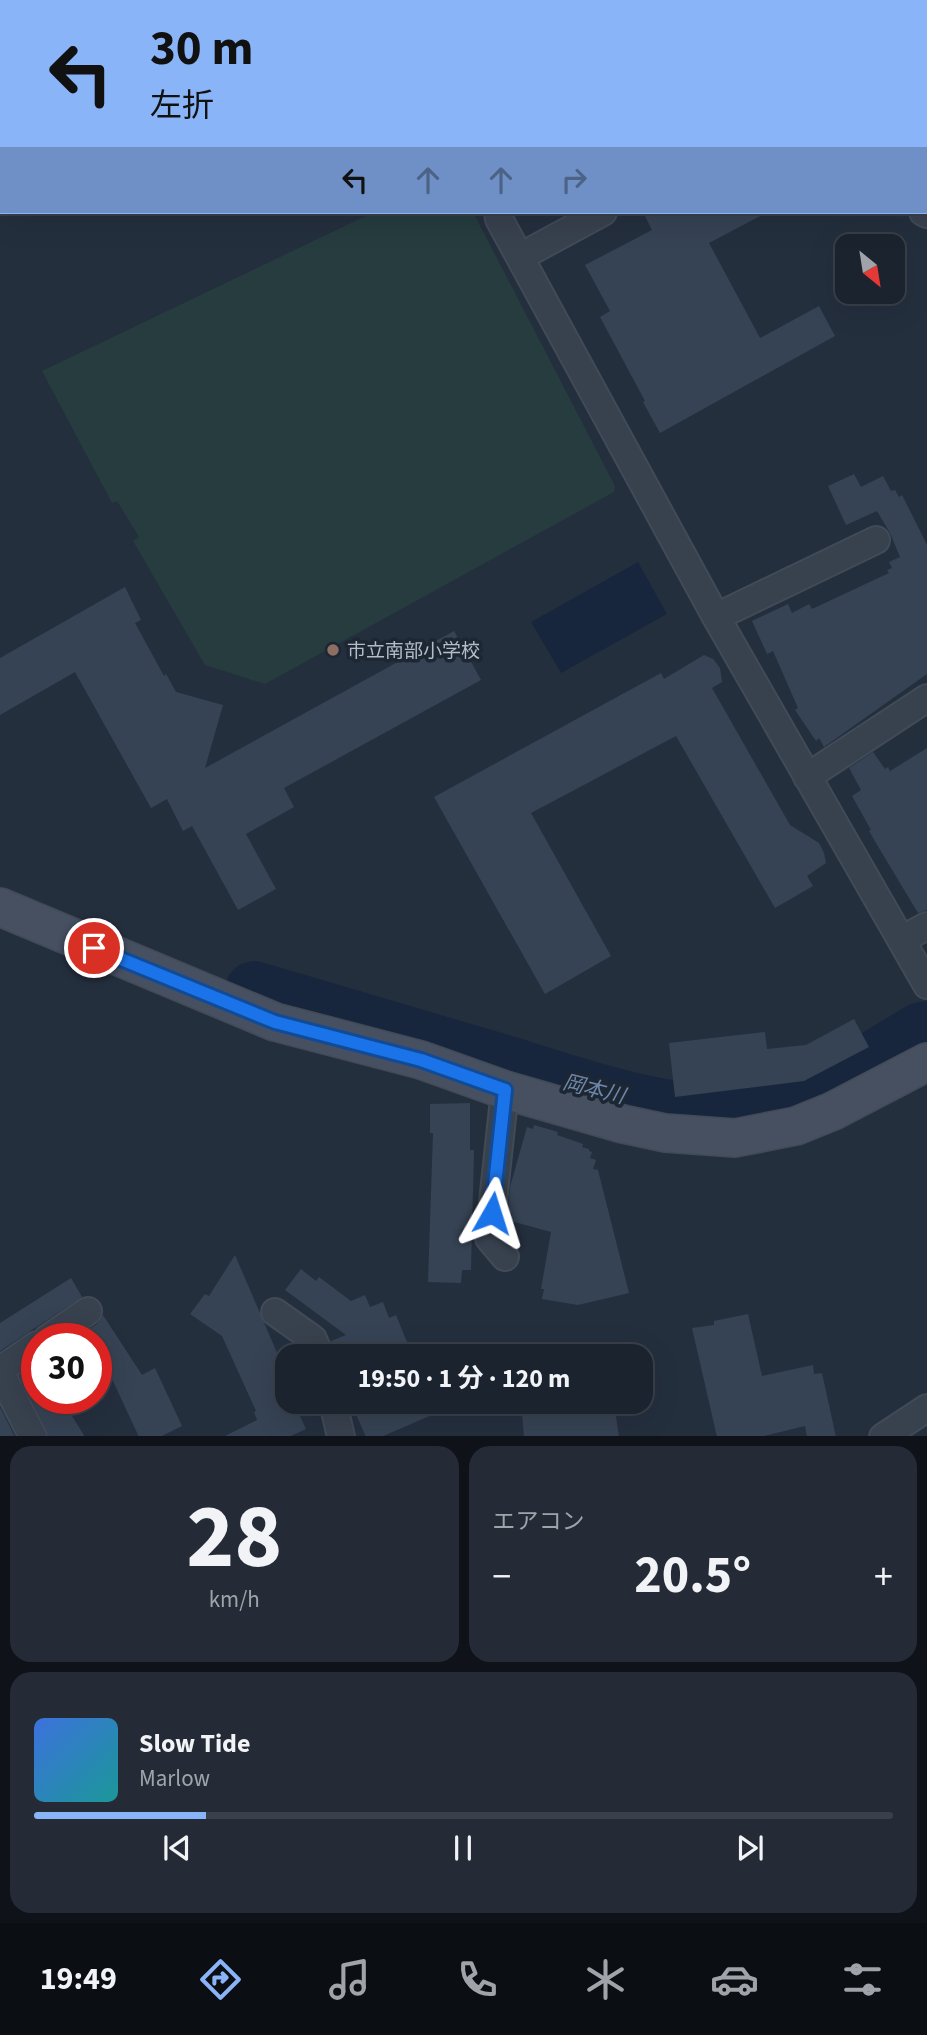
<!DOCTYPE html>
<html lang="ja">
<head>
<meta charset="utf-8">
<style>
	:root { --surface:#1b232e; --page:#242b36; --text:#f1f3f6; --muted:#a0a4aa; --line:#39404a; --accent:#8ab4f8 }
	body { margin:0; font-family:"Source Sans 3","Noto Sans JP",sans-serif; background:var(--page); color:var(--text); height:100vh; display:flex; flex-direction:column; font-size:26px; white-space:nowrap }
	* { box-sizing:border-box; margin:0 }
	p { font-size:23px; color:var(--muted) }
	.icon { flex:none; width:38px; height:38px; fill:none; stroke:currentColor; stroke-width:2; stroke-linecap:round; stroke-linejoin:round }
	.map { position:relative; height:1436px; overflow:hidden }
	.details { display:flex; flex-direction:column; gap:10px; padding:10px; background:#0f1319; flex:1 }
	.details>* { flex:none }
	.top-card { position:absolute; left:0px; top:0px; width:928px; height:214px; box-shadow:0 7px 28px #0002,0 0 0 2px var(--line); background:#8ab4f8; color:#111; overflow:hidden }
	.needle { width:46px; rotate:150deg }
	.fabs { position:absolute; left:835px; top:234px; display:grid; gap:14px }
	.fabs a { display:grid; place-items:center; width:70px; height:70px; border-radius:14px; background:var(--surface); box-shadow:0 7px 28px #0002,0 0 0 2px var(--line); font-size:35px }
	.speed { position:absolute; left:21px; top:1323px; display:flex; gap:14px; font-size:35px; font-weight:700; text-align:center }
	.speed>* { display:grid; place-content:center; width:91px; height:91px; border-radius:50%; background:var(--surface); box-shadow:0 7px 28px #0002,0 0 0 2px var(--line); line-height:1 }
	.speed .limit { border:10px solid #d22; background:#fff; color:#111 }
	.pin { position:absolute; display:grid; place-items:center; width:60px; height:60px; color:#fff; margin:-30px; border:4px solid #fff; border-radius:50%; box-shadow:0 2px 7px #0007 }
	.me { position:absolute; width:77px; margin:-38px; rotate:6deg; stroke-linejoin:round; filter:drop-shadow(0 0 5px #0008) }
	.turn { display:flex; align-items:center; gap:24px; height:147px; padding:0 35px; font-size:32px }
	.turn .icon { width:91px; height:91px; stroke-width:2.5 }
	.turn b { display:block; font-size:49px; line-height:60px }
	.lanes { display:flex; align-items:center; height:66px; padding:0 35px; background:#0003; justify-content:center; gap:35px; direction:ltr }
	.lanes .off { opacity:.35 }
	.big { font-size:52px; font-weight:700; line-height:1.1 }
	.details .card { flex:1; display:flex; flex-direction:column; justify-content:center; gap:10px; min-width:0; padding:0 24px; border-radius:21px; background:var(--page) }
	.details .dial { align-items:center; gap:0 }
	.dial b { font-size:91px; line-height:1 }
	.song { display:flex; align-items:center; gap:21px }
	.cover { width:84px; height:84px; border-radius:10px; background:linear-gradient(135deg,hsl(220 70% 55%),hsl(180 70% 35%)) }
	.played { height:7px; border-radius:4px; background:linear-gradient(90deg,var(--accent) 20%,var(--line) 20%) }
	.keys { display:flex; justify-content:space-around; direction:ltr }
	.heat { display:flex; justify-content:space-between; align-items:center; font-size:38px; direction:ltr }
	.details .tiles { flex:1; display:grid; gap:10px; grid-template-columns:1fr 1fr }
	.card:last-child { grid-column:span 2 }
	.trip { position:absolute; left:275px; top:1344px; width:378px; height:70px; border-radius:21px; background:var(--surface); box-shadow:0 7px 28px #0002,0 0 0 2px var(--line); font-weight:700; line-height:70px; text-align:center }
	.tab-bar { display:flex; height:112px; justify-content:space-around; align-items:center; background:#0b0e12; color:var(--muted) }
	.tab-bar .icon { width:49px; height:49px }
	.tab-bar .on { color:var(--accent) }
	.tab-bar b { font-size:32px; color:var(--text) }
	.map>svg:first-child { display:block }
</style>
</head>
<body>
<div class="map">
<svg width="927" height="1437" viewBox="0 0 927 1437">
	<rect width="100%" height="100%" fill="#242f3e"/>
	<!-- green -->
	<path fill="#263c3f" d="M 374,212 L 473,212 L 615,486 L 614,492 L 265,684 L 205,665 L 133,541 L 139,537 L 117,501 L 112,503 L 42,371 Z"/>
	<!-- water -->
	<path fill="#17263c" d="M 638,562 L 667,614 L 561,673 L 531,622 Z"/>
	<g fill="none" stroke-linecap="round" stroke-linejoin="round">
		<!-- river -->
		<path stroke="#17263c" stroke-width="58" d="M 254,990 C 339,1015 423,1040 508,1065 C 579,1087 670,1120 745,1112 C 811,1104 866,1064 921,1031 L 927,1030"/>
	</g>
	<!-- building -->
	<path fill="#364354" d="M 643,212 L 768,212 L 709,243 L 760,338 L 819,306 L 835,336 L 660,433 L 643,402 L 645,401 L 600,317 L 610,311 L 585,265 L 652,230 Z
		M 854,474 L 861,487 L 883,476 L 891,491 L 895,490 L 899,497 L 902,495 L 927,545 L 927,674 L 824,747 L 819,738 L 816,741 L 795,710 L 798,708 L 773,651 L 767,654 L 752,621 L 788,604 L 792,613 L 809,604 L 812,609 L 889,573 L 887,570 L 892,568 L 889,562 L 900,557 L 890,533 L 877,511 L 846,525 L 828,486 Z
		M 125,587 L 141,620 L 135,623 L 164,676 L 166,674 L 176,692 L 223,705 L 205,768 L 454,631 L 481,680 L 284,788 L 294,807 L 246,834 L 276,889 L 238,910 L 192,826 L 183,831 L 167,799 L 151,808 L 75,672 L 0,715 L 0,658 Z
		M 704,655 L 713,659 L 720,668 L 722,682 L 712,688 L 790,825 L 819,843 L 824,853 L 826,863 L 807,876 L 813,886 L 775,908 L 676,736 L 531,813 L 611,956 L 545,994 L 434,797 L 661,673 L 664,679 Z
		M 927,748 L 927,910 L 918,913 L 873,838 L 869,831 L 871,830 L 852,796 L 861,790 L 849,768 L 873,752 L 885,769 L 888,767 L 890,771 Z
		M 854,1019 L 869,1047 L 804,1081 L 675,1097 L 669,1043 L 765,1032 L 767,1049 L 806,1045 Z
		M 470,1103 L 470,1150 L 474,1150 L 471,1270 L 462,1270 L 461,1283 L 428,1282 L 433,1133 L 430,1133 L 430,1104 Z
		M 534,1125 L 558,1132 L 557,1135 L 583,1144 L 582,1147 L 589,1149 L 589,1151 L 592,1152 L 590,1158 L 596,1160 L 593,1169 L 598,1170 L 629,1293 L 578,1305 L 542,1299 L 544,1289 L 541,1289 L 551,1232 L 507,1220 L 510,1187 L 527,1127 L 533,1129 Z
		M 235,1255 L 281,1362 L 287,1359 L 287,1406 L 294,1403 L 306,1429 L 289,1437 L 223,1437 L 257,1420 L 254,1412 L 256,1411 L 222,1336 L 190,1314 L 205,1294 L 209,1296 Z
		M 301,1269 L 316,1281 L 319,1277 L 351,1301 L 365,1295 L 370,1307 L 383,1302 L 389,1318 L 396,1315 L 407,1342 L 400,1345 L 406,1356 L 335,1356 L 331,1341 L 346,1335 L 285,1290 Z
		M 71,1278 L 82,1297 L 0,1351 L 0,1323 Z
		M 748,1314 L 762,1376 L 813,1365 L 814,1374 L 822,1373 L 836,1437 L 807,1437 L 805,1426 L 760,1437 L 717,1437 L 692,1328 L 714,1325 L 714,1321 Z
		M 103,1315 L 142,1375 L 155,1368 L 182,1426 L 160,1437 L 139,1437 L 105,1364 L 96,1369 L 96,1339 L 75,1339 L 97,1324 Z
		M 577,1344 L 578,1356 L 549,1356 L 548,1348 Z
		M 37,1364 L 37,1398 L 61,1398 L 85,1437 L 49,1437 L 20,1376 Z
		M 378,1402 L 428,1402 L 434,1414 L 381,1437 L 366,1437 L 355,1412 Z
		M 521,1402 L 614,1402 L 619,1437 L 524,1437 Z
		M 0,1407 L 15,1437 L 0,1437 Z"/>
	<g fill="none" stroke-linecap="round" stroke-linejoin="round">
		<defs>
			<path id="lane" d="M 585,0 L 590,2
				M 694,0 L 697,2
				M 926,161 L 927,162"/>
			<path id="street" d="M 519,0 L 522,2
				M 473,2 L 473,0
				M 498,212 L 499,219 L 716,617 L 927,985
				M 923,212 L 927,214
				M 520,257 L 603,212
				M 716,617 L 876,540
				M 807,777 L 927,698
				M 901,940 L 927,926
				M 505,1257 L 489,1238 L 505,1090
				M 275,1312 L 313,1339 L 320,1356
				M 47,1339 L 88,1311
				M 0,1370 L 37,1345
				M 0,1372 L 33,1437
				M 333,1402 L 341,1437
				M 883,1437 L 927,1408"/>
			<path id="secondary" d="M 0,907 L 275,1022 L 421,1060 L 505,1090 L 623,1124 L 665,1133 L 735,1138 L 796,1126 L 833,1111 L 927,1062"/>
		</defs>
		<!-- lane casing -->
		<use href="#lane" stroke="#414a57" stroke-width="16"/>
		<!-- street casing -->
		<use href="#street" stroke="#414a57" stroke-width="30"/>
		<!-- secondary casing -->
		<use href="#secondary" stroke="#414a57" stroke-width="40"/>
		<!-- lane -->
		<use href="#lane" stroke="#38414e" stroke-width="12"/>
		<!-- street -->
		<use href="#street" stroke="#38414e" stroke-width="26"/>
		<!-- secondary -->
		<use href="#secondary" stroke="#465061" stroke-width="37"/>
	</g>
	<g fill="none" stroke-linecap="round" stroke-linejoin="round">
		<defs>
			<path id="route" d="M 94,948 L 275,1022 L 421,1060 L 505,1090 L 492,1213"/>
		</defs>
		<!-- route casing -->
		<use href="#route" stroke="#114b97" stroke-width="18"/>
		<!-- route -->
		<use href="#route" stroke="#1a73e8" stroke-width="12"/>
	</g>
	<!-- markers -->
	<circle fill="#8d6e63" stroke="#1d2633" stroke-width="2.5" cx="333" cy="650" r="7"/>
	<g text-anchor="middle" stroke-width="7" stroke-linejoin="round" paint-order="stroke">
		<!-- poi labels -->
		<g font-size="19" fill="#b4bcc9" stroke="#1d2633" text-anchor="start">
			<text x="347" y="657">市立南部小学校</text>
		</g>
		<!-- water labels -->
		<g font-size="21" font-style="italic" fill="#6d86a8" stroke="#1d2633">
			<text transform="translate(594 1089) rotate(14)" y="7">岡本川</text>
		</g>
	</g>
</svg>
<div class="fabs">
<a><svg class="needle" viewBox="-14 -14 28 28"><path d="M0-13l5 13h-10z" fill="#e53935"/><path d="M0 13l5-13h-10z" fill="#a0a4aa"/></svg></a>
</div>
<div class="speed"><div class="limit">30</div></div>
<div class="pin" style="left:94px;top:948px;background:#d93025"><svg class="icon" aria-label="arrive" viewBox="0 0 24 24"><path d="M6 21V4h12l-3 4 3 4H6"/></svg></div>
<svg class="me" style="left:492px;top:1213px" viewBox="-20 -20 40 40"><path d="M0-17L14 15 0 8-14 15z" fill="#1a73e8" stroke="#fff" stroke-width="4"/></svg>
<div class="trip">19:50 · 1 分 · 120 m</div>
<div class="top-card">
<div class="turn"><svg class="icon" aria-label="left" viewBox="0 0 24 24"><path d="M17 20v-9H6M10 6l-5 5 5 5"/></svg><div><b>30 m</b>左折</div></div>
<div class="lanes"><svg class="icon" aria-label="left" viewBox="0 0 24 24"><path d="M17 20v-9H6M10 6l-5 5 5 5"/></svg><svg class="icon off" aria-label="ahead" viewBox="0 0 24 24"><path d="M12 20V5M6 11l6-6 6 6"/></svg><svg class="icon off" aria-label="ahead" viewBox="0 0 24 24"><path d="M12 20V5M6 11l6-6 6 6"/></svg><svg class="icon off" aria-label="right" viewBox="0 0 24 24"><path d="M7 20v-9h11M14 6l5 5-5 5"/></svg></div>
</div>
</div>
<section class="details">
<div class="tiles">
<div class="card dial"><b>28</b><p>km/h</p></div>
<div class="card"><p>エアコン</p>
<div class="heat"><a>−</a><b class="big">20.5°</b><a>+</a></div>
</div>
<div class="card">
<div class="song"><i class="cover"></i><div><b>Slow Tide</b><p>Marlow</p></div></div>
<div class="played"></div>
<div class="keys"><svg class="icon" aria-label="previous" viewBox="0 0 24 24"><path d="M18 5L8 12l10 7zM5 5v14"/></svg><svg class="icon" aria-label="pause" viewBox="0 0 24 24"><path d="M8 5v14M16 5v14"/></svg><svg class="icon" aria-label="next" viewBox="0 0 24 24"><path d="M6 5l10 7-10 7zM19 5v14"/></svg></div>
</div>
</div>
</section>
<nav class="tab-bar">
<b>19:49</b>
<svg class="icon on" aria-label="directions" viewBox="0 0 24 24"><path d="M12 3l9 9-9 9-9-9zM9 14v-3h6M13 9l2 2-2 2"/></svg>
<svg class="icon" aria-label="music" viewBox="0 0 24 24"><path d="M9 18V5l10-2v13"/><circle cx="6" cy="18" r="3"/><circle cx="16" cy="16" r="3"/></svg>
<svg class="icon" aria-label="phone" viewBox="0 0 24 24"><path d="M5 4h4l2 5-3 2q2 4 5 5l2-3 5 2v4C11 20 4 13 5 4z"/></svg>
<svg class="icon" aria-label="climate" viewBox="0 0 24 24"><path d="M12 3v18M4 7l16 10M4 17L20 7"/></svg>
<svg class="icon" aria-label="car" viewBox="0 0 24 24"><path d="M5 17H2v-5l4-1 3-4h7l3 4 3 1v5h-3M9 17h6M6 11h13"/><circle cx="7" cy="17" r="2"/><circle cx="17" cy="17" r="2"/></svg>
<svg class="icon" aria-label="filters" viewBox="0 0 24 24"><path d="M4 7h16M4 17h16"/><circle cx="9" cy="7" r="2"/><circle cx="15" cy="17" r="2"/></svg>
</nav>
</body>
</html>
